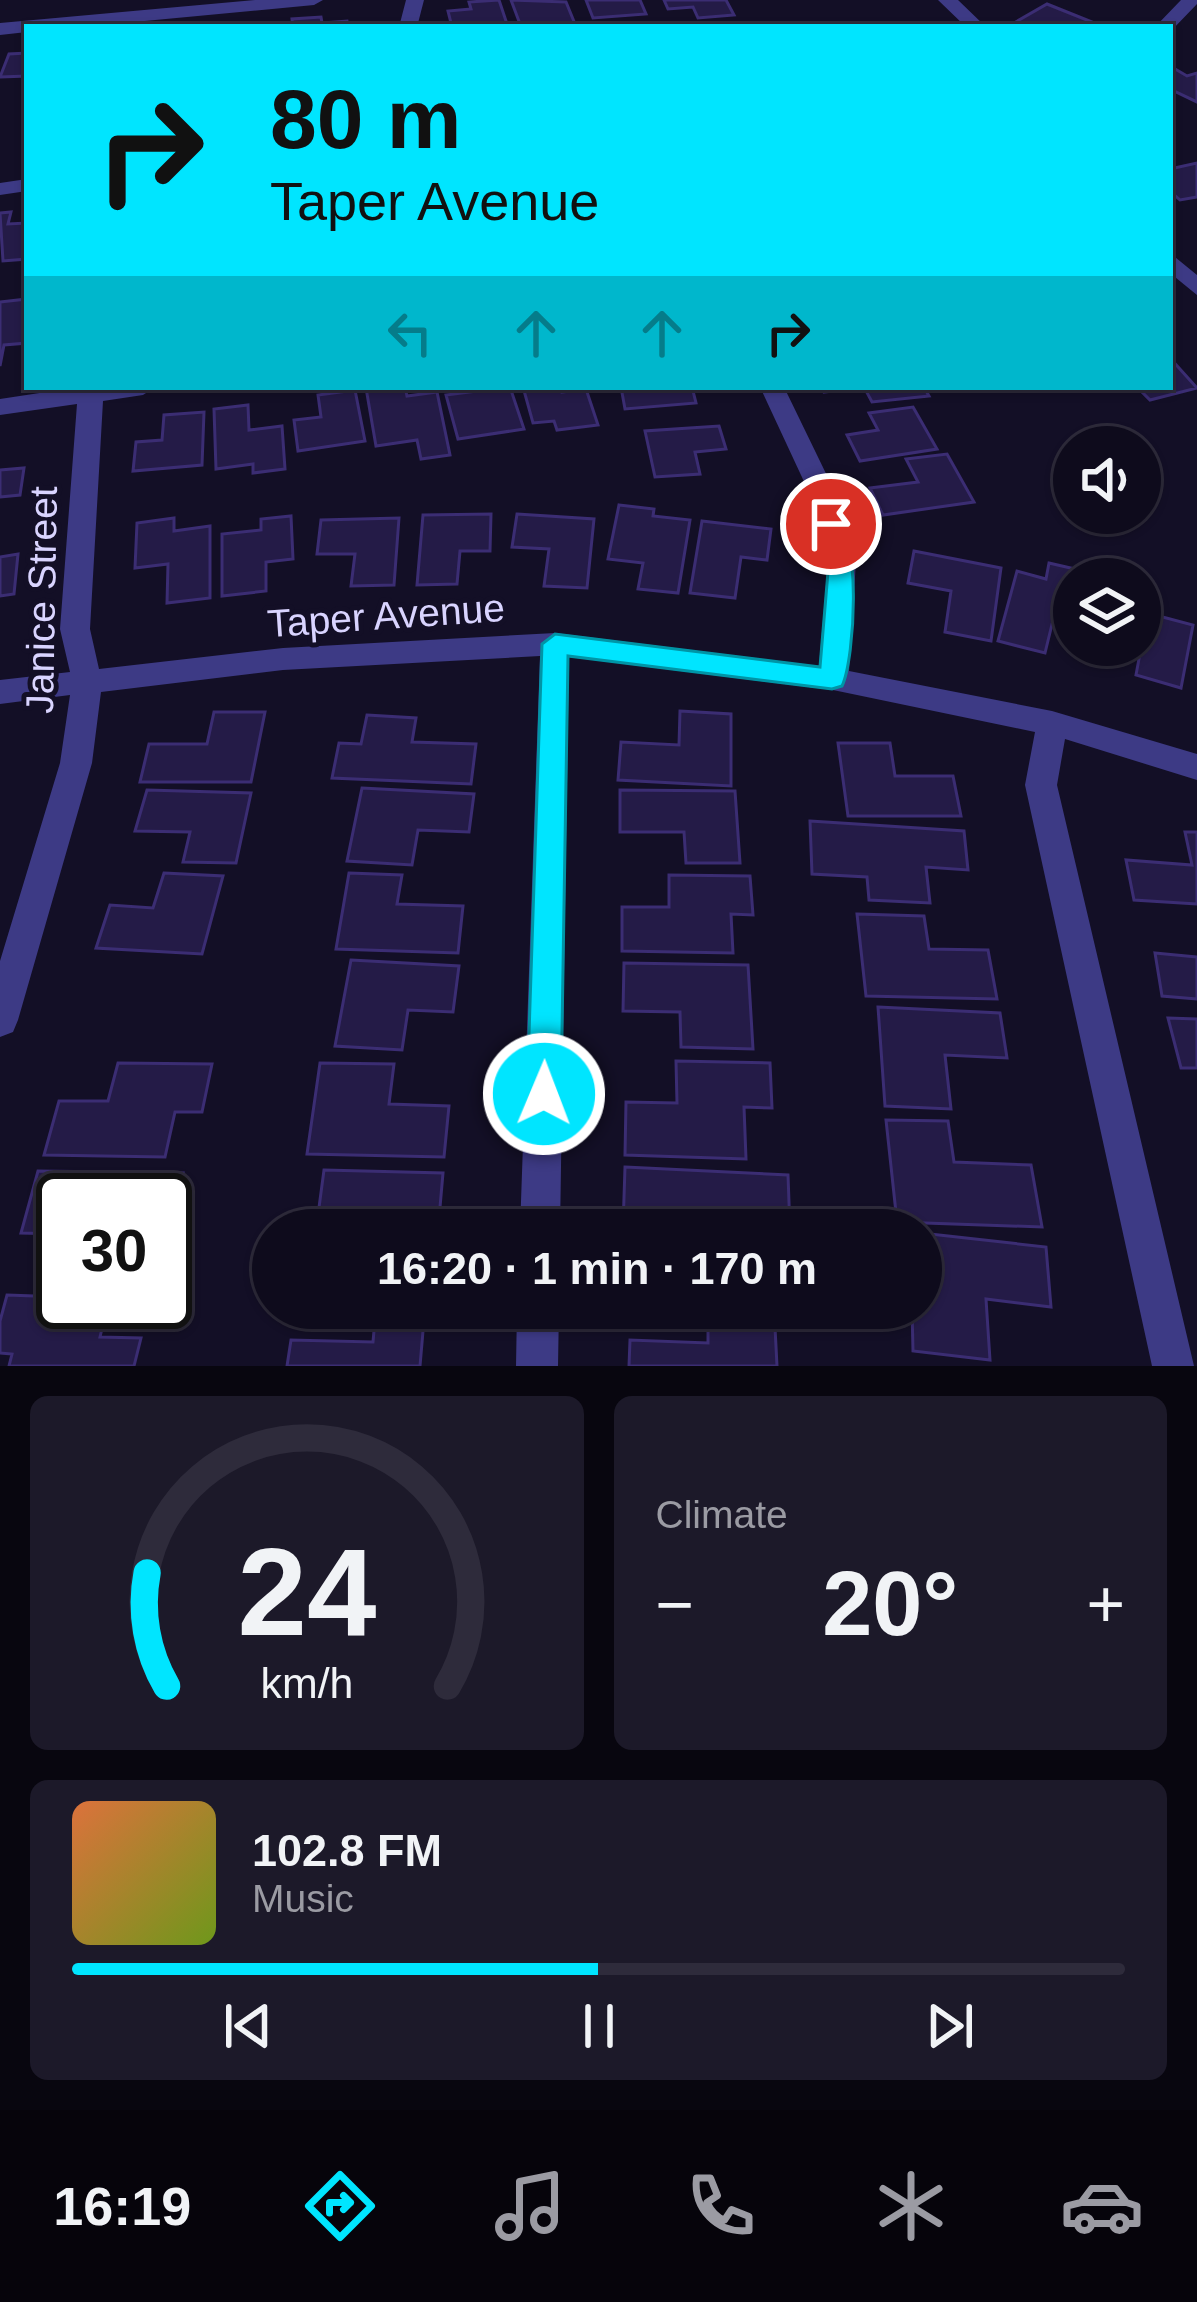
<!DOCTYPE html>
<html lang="en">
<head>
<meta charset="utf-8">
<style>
	:root { --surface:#0e0b1c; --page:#1c1929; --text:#f1f3f6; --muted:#9b9ba3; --line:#2e2b3b; --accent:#00e5ff }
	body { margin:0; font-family:Arial,sans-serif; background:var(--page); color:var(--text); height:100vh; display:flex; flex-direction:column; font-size:45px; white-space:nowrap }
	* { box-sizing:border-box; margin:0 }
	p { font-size:39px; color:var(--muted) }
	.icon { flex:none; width:66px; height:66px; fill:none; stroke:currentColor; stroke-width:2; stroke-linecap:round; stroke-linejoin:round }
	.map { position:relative; height:1366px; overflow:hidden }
	.details { display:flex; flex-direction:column; gap:30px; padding:30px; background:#08060f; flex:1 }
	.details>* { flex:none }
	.hud { position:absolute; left:24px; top:24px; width:1149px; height:366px; border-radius:0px; box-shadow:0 3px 9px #0004,0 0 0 3px var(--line); background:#00e5ff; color:#111; overflow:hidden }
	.fabs { position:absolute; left:1053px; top:426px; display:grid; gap:24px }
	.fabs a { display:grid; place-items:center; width:108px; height:108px; border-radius:50%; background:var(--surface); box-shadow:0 3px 9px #0004,0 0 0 3px var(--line); font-size:60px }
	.speed { position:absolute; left:36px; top:1173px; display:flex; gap:24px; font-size:60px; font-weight:700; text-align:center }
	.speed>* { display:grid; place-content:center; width:156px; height:156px; border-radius:50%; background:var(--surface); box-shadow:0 3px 9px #0004,0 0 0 3px var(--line); line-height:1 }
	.speed .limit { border:6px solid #111; border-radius:18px; background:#fff; color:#111 }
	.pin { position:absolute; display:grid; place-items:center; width:102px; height:102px; color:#fff; margin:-51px; border:6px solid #fff; border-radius:50%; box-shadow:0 3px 12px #0007 }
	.me { position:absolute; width:132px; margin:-66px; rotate:1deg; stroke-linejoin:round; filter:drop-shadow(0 0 9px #0008) }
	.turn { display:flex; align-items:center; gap:42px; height:252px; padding:0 48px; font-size:54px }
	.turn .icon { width:156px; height:156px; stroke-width:2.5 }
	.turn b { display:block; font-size:84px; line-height:102px }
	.lanes { display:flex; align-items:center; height:114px; padding:0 48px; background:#0003; justify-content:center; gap:60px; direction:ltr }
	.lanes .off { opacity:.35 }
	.big { font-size:90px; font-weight:700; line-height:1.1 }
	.details .widget { flex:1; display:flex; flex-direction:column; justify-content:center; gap:18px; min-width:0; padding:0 42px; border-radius:18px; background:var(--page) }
	.details .dial { align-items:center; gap:0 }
	.dial svg { height:312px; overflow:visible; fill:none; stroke:var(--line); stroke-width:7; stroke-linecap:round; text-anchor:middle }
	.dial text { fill:var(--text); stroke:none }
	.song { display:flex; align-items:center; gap:36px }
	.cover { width:144px; height:144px; border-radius:18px; background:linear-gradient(135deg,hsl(20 70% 55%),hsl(80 70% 35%)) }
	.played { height:12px; border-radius:6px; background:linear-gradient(90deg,var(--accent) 50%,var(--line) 50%) }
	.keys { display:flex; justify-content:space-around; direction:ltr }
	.heat { display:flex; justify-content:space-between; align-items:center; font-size:66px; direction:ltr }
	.details .tiles { flex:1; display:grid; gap:30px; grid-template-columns:1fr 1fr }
	.widget:last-child { grid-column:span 2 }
	.trip { position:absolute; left:252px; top:1209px; width:690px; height:120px; border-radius:60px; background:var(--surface); box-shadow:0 3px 9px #0004,0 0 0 3px var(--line); font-weight:700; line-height:120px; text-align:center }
	.menu { display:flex; height:192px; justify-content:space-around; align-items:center; background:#06040b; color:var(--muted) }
	.menu .icon { width:84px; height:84px }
	.menu .selected { color:var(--accent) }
	.menu b { font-size:54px; color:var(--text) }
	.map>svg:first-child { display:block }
</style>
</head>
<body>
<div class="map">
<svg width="1197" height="1366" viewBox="0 0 1197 1366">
	<rect width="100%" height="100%" fill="#130f26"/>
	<!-- building -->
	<path fill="#241b47" stroke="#3b2d73" stroke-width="3" d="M 499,0 L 508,27 L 452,27 L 448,11 L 471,9 L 469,2 Z
		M 511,0 L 566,2 L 575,24 L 520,24 Z
		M 586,0 L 640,0 L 646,14 L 593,18 Z
		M 664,0 L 726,0 L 734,15 L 698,18 L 693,7 L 668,9 Z
		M 1047,4 L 1092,22 L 1083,27 L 1014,23 Z
		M 321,17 L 322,23 L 347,21 L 348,27 L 293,27 L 292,19 Z
		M 27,53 L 27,76 L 0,77 L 9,54 Z
		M 1170,66 L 1187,76 L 1197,73 L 1197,102 L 1170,89 Z
		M 1197,163 L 1197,197 L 1180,200 L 1170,191 L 1170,169 Z
		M 11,212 L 8,224 L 27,223 L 27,259 L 3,261 L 0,213 Z
		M 27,299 L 27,343 L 4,345 L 0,366 L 0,302 Z
		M 1170,358 L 1197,388 L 1150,400 L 1137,387 L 1170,387 Z
		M 405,387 L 407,396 L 437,392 L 450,455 L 421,459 L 417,440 L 376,446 L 366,388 Z
		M 475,387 L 510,387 L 524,429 L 458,439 L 446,395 L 477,391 Z
		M 523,387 L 561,387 L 562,392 L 586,389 L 598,425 L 557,430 L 554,421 L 533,423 Z
		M 621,387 L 692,387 L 696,403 L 625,409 Z
		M 822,387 L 924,387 L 929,396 L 872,402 L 864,387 L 824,392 Z
		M 355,390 L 365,441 L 298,451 L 294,420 L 321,417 L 318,395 Z
		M 248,405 L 249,430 L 282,426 L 285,469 L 253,473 L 253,464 L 216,469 L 214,409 Z
		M 913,407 L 937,449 L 860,461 L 847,435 L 878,430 L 869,413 Z
		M 204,412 L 202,465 L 133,471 L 136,442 L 162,440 L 164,415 Z
		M 719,426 L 726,449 L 695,452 L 700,474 L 655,477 L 645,431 Z
		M 947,454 L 974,502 L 883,515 L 870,488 L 918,482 L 906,459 Z
		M 24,468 L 20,495 L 0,497 L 0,470 Z
		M 619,505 L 654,509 L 653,516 L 690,520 L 678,593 L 638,589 L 643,563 L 608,559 Z
		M 491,514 L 490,551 L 460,551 L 457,584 L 417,585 L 423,515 Z
		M 517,514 L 594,519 L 587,588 L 544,586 L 549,549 L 512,547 Z
		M 291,516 L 293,559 L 266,562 L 266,591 L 222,596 L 222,534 L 261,530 L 261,519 Z
		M 174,518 L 174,531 L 210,526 L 210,598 L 167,603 L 168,564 L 135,568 L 137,523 Z
		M 399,518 L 394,585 L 351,586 L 355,554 L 317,554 L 321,520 Z
		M 702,521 L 771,529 L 767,560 L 741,557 L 735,598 L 690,593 Z
		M 914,551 L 1001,568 L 991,641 L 945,632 L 951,591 L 908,583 Z
		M 18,554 L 14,594 L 0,596 L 0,557 Z
		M 1049,563 L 1092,573 L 1091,579 L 1074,579 L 1074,617 L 1055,612 L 1045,653 L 998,641 L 1017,571 L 1046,579 Z
		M 1140,611 L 1193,625 L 1181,688 L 1136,675 L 1141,648 L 1132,645 L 1140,645 Z
		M 680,711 L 731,714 L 731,786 L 618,780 L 621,742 L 679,745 Z
		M 214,712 L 265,712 L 251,782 L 140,782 L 149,744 L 207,744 Z
		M 367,715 L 416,718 L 412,742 L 476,744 L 471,784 L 332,778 L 339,743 L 361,744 Z
		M 838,743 L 890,743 L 895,776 L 953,776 L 961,816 L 848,816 Z
		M 362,788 L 474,794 L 469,832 L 418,830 L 412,865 L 347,861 Z
		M 147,790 L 251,793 L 236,863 L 183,862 L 190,832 L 135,831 Z
		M 620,790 L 735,791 L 740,863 L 686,863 L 684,832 L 620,832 Z
		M 810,821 L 964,831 L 968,870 L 926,867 L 930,903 L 869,900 L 867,877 L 812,874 Z
		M 1185,832 L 1197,832 L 1197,904 L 1134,900 L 1126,860 L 1192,865 Z
		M 164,873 L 223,876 L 202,954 L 96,948 L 110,905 L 153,908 Z
		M 349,873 L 402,875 L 397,904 L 463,906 L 458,953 L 336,949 Z
		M 669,875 L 750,876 L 753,915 L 731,914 L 733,953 L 622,951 L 622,907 L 669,907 Z
		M 857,914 L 924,916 L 929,949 L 988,950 L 997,999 L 866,996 Z
		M 1155,953 L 1197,957 L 1197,999 L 1162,996 Z
		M 351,960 L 459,966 L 453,1012 L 408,1010 L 402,1050 L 335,1046 Z
		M 624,963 L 748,965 L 753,1049 L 681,1047 L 680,1012 L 623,1011 Z
		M 878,1007 L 1000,1013 L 1007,1058 L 945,1055 L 951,1109 L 885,1106 Z
		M 1168,1018 L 1197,1019 L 1197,1068 L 1181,1068 Z
		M 676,1061 L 770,1063 L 772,1108 L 744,1107 L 746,1159 L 625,1155 L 626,1102 L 677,1103 Z
		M 118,1063 L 212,1064 L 202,1112 L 175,1112 L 165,1157 L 44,1155 L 59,1101 L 108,1101 Z
		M 320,1063 L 394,1064 L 389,1104 L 449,1106 L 444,1157 L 307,1154 Z
		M 886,1120 L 948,1121 L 954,1162 L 1031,1165 L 1042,1227 L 897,1222 Z
		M 625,1167 L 788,1175 L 790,1230 L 623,1228 Z
		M 324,1170 L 443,1173 L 438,1230 L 316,1230 Z
		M 38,1171 L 183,1173 L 165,1262 L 165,1200 L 63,1200 L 63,1234 L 21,1233 Z
		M 921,1233 L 1046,1247 L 1051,1307 L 986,1299 L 990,1360 L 913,1351 L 912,1308 L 921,1308 Z
		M 7,1295 L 61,1297 L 60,1306 L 107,1308 L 100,1337 L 141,1338 L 134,1366 L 9,1366 L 12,1354 L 0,1353 L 0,1321 Z
		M 376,1308 L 425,1308 L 420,1366 L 287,1366 L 291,1340 L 373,1342 Z
		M 708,1308 L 774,1308 L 777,1366 L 629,1366 L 630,1340 L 708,1343 Z"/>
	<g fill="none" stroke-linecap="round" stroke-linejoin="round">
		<!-- street -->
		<path fill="#3d3a85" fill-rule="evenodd" d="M 255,0 L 323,0 L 314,5 L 81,27 L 27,27 L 27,32 L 0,35 L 0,23 Z
			M 406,0 L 424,0 L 417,27 L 399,27 Z
			M 938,0 L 958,0 L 986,27 L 966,27 Z
			M 1181,0 L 1197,0 L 1197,4 L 1171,31 L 1170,27 L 1155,27 Z
			M 27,179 L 27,191 L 0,195 L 0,183 Z
			M 1170,253 L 1197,275 L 1197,295 L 1170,273 Z
			M 155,387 L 143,395 L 103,401 L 90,629 L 99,669 L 283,648 L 555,633 L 819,666 L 828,561 L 807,488 L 760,387 L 784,387 L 833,488 L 856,561 L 849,671 L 1052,711 L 1197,754 L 1197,780 L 1065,739 L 1057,785 L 1194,1366 L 1152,1366 L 1025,785 L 1035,732 L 833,690 L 569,657 L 560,1230 L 520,1230 L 540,656 L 283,670 L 101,692 L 92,763 L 18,1020 L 13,1032 L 0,1037 L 0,961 L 60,763 L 70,695 L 0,704 L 0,680 L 70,672 L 60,629 L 77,404 L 0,415 L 0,399 L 79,387 Z
			M 517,1308 L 559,1308 L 558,1366 L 516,1366 Z"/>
	</g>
	<!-- route -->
	<path fill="#00e5ff" stroke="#0095a6" stroke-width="3" d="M 831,516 C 863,526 855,659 842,686 L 832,689 L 568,656 L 561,1094 L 556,1105 L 544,1110 L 532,1105 L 527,1094 L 542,644 L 555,634 L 820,667 L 829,560 L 818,524 Z"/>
	<g text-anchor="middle" stroke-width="10" stroke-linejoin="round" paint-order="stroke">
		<!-- street labels -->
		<g font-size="39" fill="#d9d4ff" stroke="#130f26">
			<text transform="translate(41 600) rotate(-89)" y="14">Janice Street</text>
			<text transform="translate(386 615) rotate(-4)" y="14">Taper Avenue</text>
		</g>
	</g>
</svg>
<div class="fabs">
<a><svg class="icon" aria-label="sound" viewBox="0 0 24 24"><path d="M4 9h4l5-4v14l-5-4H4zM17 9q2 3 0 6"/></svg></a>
<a><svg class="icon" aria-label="layers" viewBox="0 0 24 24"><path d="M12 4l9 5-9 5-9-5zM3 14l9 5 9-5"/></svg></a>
</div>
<div class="speed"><div class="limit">30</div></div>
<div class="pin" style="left:831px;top:524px;background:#d93025"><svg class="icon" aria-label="arrive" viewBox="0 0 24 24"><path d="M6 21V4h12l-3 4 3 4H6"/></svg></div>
<svg class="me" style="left:544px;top:1094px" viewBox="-20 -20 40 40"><circle r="17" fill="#00e5ff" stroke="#fff" stroke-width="3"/><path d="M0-11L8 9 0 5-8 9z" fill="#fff"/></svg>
<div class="trip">16:20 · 1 min · 170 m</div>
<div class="hud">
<div class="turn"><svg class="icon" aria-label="right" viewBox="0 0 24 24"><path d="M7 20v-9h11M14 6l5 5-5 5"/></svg><div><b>80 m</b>Taper Avenue</div></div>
<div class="lanes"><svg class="icon off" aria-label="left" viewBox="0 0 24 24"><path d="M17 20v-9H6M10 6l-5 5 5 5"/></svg><svg class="icon off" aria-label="ahead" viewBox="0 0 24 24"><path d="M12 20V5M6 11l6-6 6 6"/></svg><svg class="icon off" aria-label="ahead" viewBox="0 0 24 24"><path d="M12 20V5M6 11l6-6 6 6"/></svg><svg class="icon" aria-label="right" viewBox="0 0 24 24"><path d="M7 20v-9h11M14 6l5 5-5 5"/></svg></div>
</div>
</div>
<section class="details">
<div class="tiles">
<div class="widget dial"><svg viewBox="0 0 100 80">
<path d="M14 69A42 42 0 1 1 86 69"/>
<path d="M14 69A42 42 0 0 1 9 40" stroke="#00e5ff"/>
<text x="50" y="56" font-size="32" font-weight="700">24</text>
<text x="50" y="72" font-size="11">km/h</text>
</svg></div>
<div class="widget"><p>Climate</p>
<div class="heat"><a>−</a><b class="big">20°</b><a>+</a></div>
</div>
<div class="widget">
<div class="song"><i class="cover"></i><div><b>102.8 FM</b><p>Music</p></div></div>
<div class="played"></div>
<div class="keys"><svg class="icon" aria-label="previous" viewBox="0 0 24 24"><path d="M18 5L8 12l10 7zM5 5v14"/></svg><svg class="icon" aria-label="pause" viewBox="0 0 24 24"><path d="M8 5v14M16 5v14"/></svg><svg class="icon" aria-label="next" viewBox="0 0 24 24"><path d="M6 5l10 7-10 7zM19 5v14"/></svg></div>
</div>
</div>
</section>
<nav class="menu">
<b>16:19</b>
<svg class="icon selected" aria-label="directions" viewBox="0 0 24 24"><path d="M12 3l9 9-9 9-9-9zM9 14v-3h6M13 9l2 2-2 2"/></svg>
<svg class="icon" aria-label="music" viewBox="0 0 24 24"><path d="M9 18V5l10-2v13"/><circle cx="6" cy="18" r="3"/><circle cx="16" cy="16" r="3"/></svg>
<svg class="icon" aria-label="phone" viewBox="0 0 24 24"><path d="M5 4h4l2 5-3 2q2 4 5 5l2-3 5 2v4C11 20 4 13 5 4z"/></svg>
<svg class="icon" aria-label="climate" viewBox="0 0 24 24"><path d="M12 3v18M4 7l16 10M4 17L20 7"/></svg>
<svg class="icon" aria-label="car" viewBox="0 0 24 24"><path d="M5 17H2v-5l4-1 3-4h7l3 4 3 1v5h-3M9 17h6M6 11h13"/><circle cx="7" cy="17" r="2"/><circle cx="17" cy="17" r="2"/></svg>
</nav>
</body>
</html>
